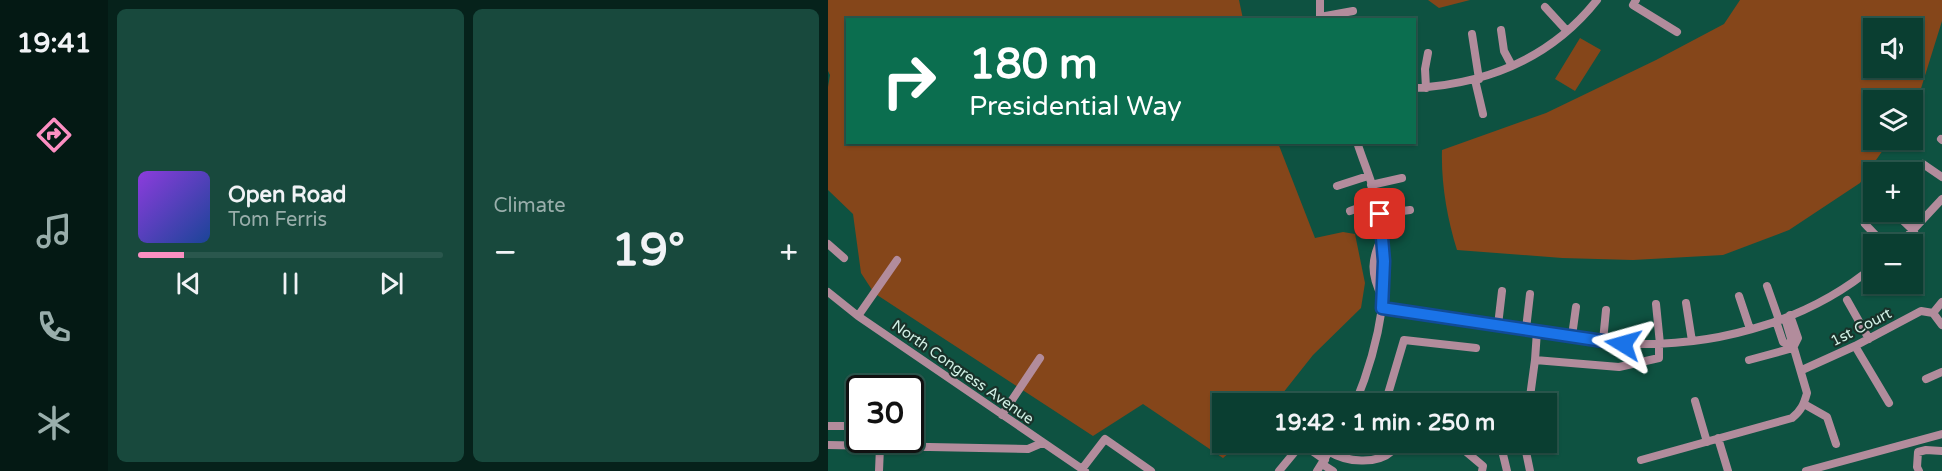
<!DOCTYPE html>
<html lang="en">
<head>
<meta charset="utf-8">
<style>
	:root { --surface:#0a3e31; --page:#18493d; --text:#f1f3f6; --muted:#99aeab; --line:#2a574d; --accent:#fc8fc2 }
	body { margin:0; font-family:"Varela Round",sans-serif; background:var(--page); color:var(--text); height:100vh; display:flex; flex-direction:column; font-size:22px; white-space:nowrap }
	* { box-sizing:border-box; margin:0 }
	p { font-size:20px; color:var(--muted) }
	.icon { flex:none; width:33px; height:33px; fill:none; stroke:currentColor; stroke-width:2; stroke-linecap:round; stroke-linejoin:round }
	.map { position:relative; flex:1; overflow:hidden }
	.drawer { display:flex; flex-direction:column; gap:9px; padding:9px; background:#06221b; width:720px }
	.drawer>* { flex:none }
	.guide { position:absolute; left:18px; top:18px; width:570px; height:126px; border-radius:0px; box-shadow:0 2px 4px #0004,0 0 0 2px var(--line); background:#0b6e4f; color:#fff; overflow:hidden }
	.controls { position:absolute; left:1035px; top:18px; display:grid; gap:12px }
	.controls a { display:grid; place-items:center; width:60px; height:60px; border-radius:0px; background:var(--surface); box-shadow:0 2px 4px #0004,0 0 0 2px var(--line); font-size:30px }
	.speed { position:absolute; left:18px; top:375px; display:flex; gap:12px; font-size:30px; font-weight:700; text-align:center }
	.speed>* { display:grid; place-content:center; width:78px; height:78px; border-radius:50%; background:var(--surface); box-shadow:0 2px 4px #0004,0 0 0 2px var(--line); line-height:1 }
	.speed .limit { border:3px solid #111; border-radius:9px; background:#fff; color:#111 }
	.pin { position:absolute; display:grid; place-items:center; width:51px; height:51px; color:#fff; margin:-26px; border-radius:12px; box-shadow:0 3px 9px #0006 }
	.me { position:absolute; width:66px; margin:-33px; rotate:278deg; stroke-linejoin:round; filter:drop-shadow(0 0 4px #0008) }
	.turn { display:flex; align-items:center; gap:21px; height:126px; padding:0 24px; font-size:27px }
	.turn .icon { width:78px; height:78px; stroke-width:2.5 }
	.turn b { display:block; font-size:42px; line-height:51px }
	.big { font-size:45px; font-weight:700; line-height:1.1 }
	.drawer .tile { flex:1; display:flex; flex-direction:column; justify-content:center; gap:9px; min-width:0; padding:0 21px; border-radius:9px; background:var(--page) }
	.song { display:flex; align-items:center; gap:18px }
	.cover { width:72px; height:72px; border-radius:9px; background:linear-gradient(135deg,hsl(270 70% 55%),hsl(220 70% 35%)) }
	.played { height:6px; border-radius:3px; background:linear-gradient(90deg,var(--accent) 15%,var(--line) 15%) }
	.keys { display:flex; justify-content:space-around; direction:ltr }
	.heat { display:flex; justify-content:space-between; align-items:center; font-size:33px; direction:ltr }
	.drawer .tiles { flex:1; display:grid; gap:9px; grid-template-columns:repeat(2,1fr) }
	.trip { position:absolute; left:384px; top:393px; width:345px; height:60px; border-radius:0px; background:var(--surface); box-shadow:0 2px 4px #0004,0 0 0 2px var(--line); font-weight:700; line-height:60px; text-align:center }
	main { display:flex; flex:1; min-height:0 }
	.menu { display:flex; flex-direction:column; width:108px; justify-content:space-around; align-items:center; background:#041914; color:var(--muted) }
	.menu .icon { width:42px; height:42px }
	.menu .selected { color:var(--accent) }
	.menu b { font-size:27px; color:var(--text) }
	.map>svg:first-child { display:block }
</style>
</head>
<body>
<main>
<nav class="menu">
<b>19:41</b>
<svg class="icon selected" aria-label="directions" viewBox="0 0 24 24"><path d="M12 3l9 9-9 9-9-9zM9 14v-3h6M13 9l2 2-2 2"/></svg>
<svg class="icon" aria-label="music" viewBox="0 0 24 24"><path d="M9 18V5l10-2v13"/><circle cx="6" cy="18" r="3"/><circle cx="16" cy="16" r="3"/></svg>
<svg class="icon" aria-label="phone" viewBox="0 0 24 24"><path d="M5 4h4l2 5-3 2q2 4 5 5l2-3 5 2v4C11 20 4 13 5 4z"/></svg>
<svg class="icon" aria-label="climate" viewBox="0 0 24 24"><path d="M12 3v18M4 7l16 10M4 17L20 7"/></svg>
</nav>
<section class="drawer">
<div class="tiles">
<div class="tile">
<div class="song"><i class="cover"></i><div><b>Open Road</b><p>Tom Ferris</p></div></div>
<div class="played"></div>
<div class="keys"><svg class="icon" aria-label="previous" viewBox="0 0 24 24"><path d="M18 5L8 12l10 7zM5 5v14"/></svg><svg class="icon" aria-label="pause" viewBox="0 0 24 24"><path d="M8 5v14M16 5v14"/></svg><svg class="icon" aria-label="next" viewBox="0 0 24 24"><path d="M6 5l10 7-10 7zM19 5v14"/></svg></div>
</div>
<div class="tile"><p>Climate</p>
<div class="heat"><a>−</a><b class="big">19°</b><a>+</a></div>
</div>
</div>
</section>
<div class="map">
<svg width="1114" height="471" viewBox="0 0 1114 471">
	<rect width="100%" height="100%" fill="#0e5241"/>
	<!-- green -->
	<path fill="#85461a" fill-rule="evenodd" d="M 0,0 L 411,0 L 415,19 L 20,20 L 20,142 L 450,143 L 487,238 L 515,232 L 527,234 L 537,283 L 533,308 L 485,355 L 447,403 L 394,404 L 394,442 L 413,443 L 395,458 L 315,404 L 265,436 L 46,293 L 33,273 L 25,214 L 0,190 L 0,87 L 2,75 L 0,71 Z
		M 600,0 L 642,0 L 611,8 Z
		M 912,0 L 1114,0 L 1114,21 L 1090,98 L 1085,106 L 1084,100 L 1046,100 L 1046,140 L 1062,140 L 1032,183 L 961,230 L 895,255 L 805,260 L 734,258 L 629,250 C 619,218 613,183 614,150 L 718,113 L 828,60 L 896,24 ZM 1046,28 L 1084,28 L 1084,68 L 1046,68 Z
		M 752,38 L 773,50 L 747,91 L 727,79 Z"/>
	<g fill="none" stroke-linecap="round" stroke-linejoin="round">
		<!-- minor -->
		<path stroke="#b28c9c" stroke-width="8" d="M 492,0 L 492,20
			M 808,0 L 805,5 L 849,32
			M 717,7 L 739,31
			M 492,17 L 525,11
			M 673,30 L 676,51 L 684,66
			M 644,34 L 651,79
			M 647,80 L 655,114
			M 586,88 C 659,84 723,58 769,0
			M 598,88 L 597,69 L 600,53
			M 1113,139 L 1114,140
			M 1095,164 L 1114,177
			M 543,185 L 574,178
			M 509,186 L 540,176
			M 522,211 L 549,201
			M 1066,212 L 1086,231
			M 552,214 L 582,210
			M 1037,224 L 1056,244
			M 0,244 L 16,258
			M 1072,244 L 1114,199
			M 939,286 L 951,320
			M 0,292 L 30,316 L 257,471
			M 911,296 L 922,329
			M 554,297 C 542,273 543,259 555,235
			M 1019,300 L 1041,339
			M 858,303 L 864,341
			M 828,304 L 832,344
			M 554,308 C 610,317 665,325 721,333 C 753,337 785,344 816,344 C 897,344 983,319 1046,266
			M 1105,313 L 1114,325
			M 1105,313 L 1114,302
			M 962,315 L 970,338 L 965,348
			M 30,316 L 69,260
			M 948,321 L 955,342 L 965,348
			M 670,325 L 674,291
			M 698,329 L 702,294
			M 709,331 L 707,360 L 791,367 L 831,358 L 831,344
			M 744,336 L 748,307
			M 775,341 L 778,310
			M 1027,346 L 1061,403
			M 921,360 L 965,348
			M 974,370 L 1027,346 L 1093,311 L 1105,313
			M 1098,379 L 1114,372
			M 867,401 L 879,442
			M 527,404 C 552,344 566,273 551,209 C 546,186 536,164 529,142
			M 557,404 L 576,340 L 648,348
			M 701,404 L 707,360
			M 976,404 L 999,417 L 1008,444
			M 174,415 L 212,358
			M 0,426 L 22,426 L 24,388
			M 890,438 L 900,471
			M 631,442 L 636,450 L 655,466 L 654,471
			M 672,442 L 679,471
			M 696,442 L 702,471
			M 474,444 L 497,460
			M 0,445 L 200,449 L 214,443
			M 502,452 C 518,462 549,465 564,451
			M 813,460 L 964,418 C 973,411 976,404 979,393 L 957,318
			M 494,464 L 505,471
			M 254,469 L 277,439 L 323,471
			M 51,471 L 52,447
			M 451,471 L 475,442
			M 489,471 L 507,442
			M 978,471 L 1114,434
			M 1091,471 L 1089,467 L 1090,452 L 1098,450 L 1114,451"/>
	</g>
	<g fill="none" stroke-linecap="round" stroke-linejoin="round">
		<defs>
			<path id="route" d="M 552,214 L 556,261 L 554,308 L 795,344"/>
		</defs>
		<!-- route casing -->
		<use href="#route" stroke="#114b97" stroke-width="15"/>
		<!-- route -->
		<use href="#route" stroke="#1a73e8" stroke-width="10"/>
	</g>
	<g text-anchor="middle" stroke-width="4.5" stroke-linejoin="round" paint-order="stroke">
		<!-- street labels -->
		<g font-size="15" fill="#d1f0e5" stroke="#19322a">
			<text transform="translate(1033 327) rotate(-27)" y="5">1st Court</text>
			<text transform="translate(135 372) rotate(35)" y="5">North Congress Avenue</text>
		</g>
	</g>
</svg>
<div class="controls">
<a><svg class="icon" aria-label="sound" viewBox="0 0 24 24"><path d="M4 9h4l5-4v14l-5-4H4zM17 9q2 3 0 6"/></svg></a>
<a><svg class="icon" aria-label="layers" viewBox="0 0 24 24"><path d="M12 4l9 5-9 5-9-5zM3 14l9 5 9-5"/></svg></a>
<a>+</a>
<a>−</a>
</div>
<div class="speed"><div class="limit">30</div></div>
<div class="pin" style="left:552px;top:214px;background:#d93025"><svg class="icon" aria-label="arrive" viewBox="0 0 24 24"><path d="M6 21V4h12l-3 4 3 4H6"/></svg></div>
<svg class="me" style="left:795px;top:344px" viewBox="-20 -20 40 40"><path d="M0-17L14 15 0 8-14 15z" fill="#1a73e8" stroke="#fff" stroke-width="4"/></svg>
<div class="trip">19:42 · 1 min · 250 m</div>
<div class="guide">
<div class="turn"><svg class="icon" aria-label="right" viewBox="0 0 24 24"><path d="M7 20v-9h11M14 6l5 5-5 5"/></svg><div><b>180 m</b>Presidential Way</div></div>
</div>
</div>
</main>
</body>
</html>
